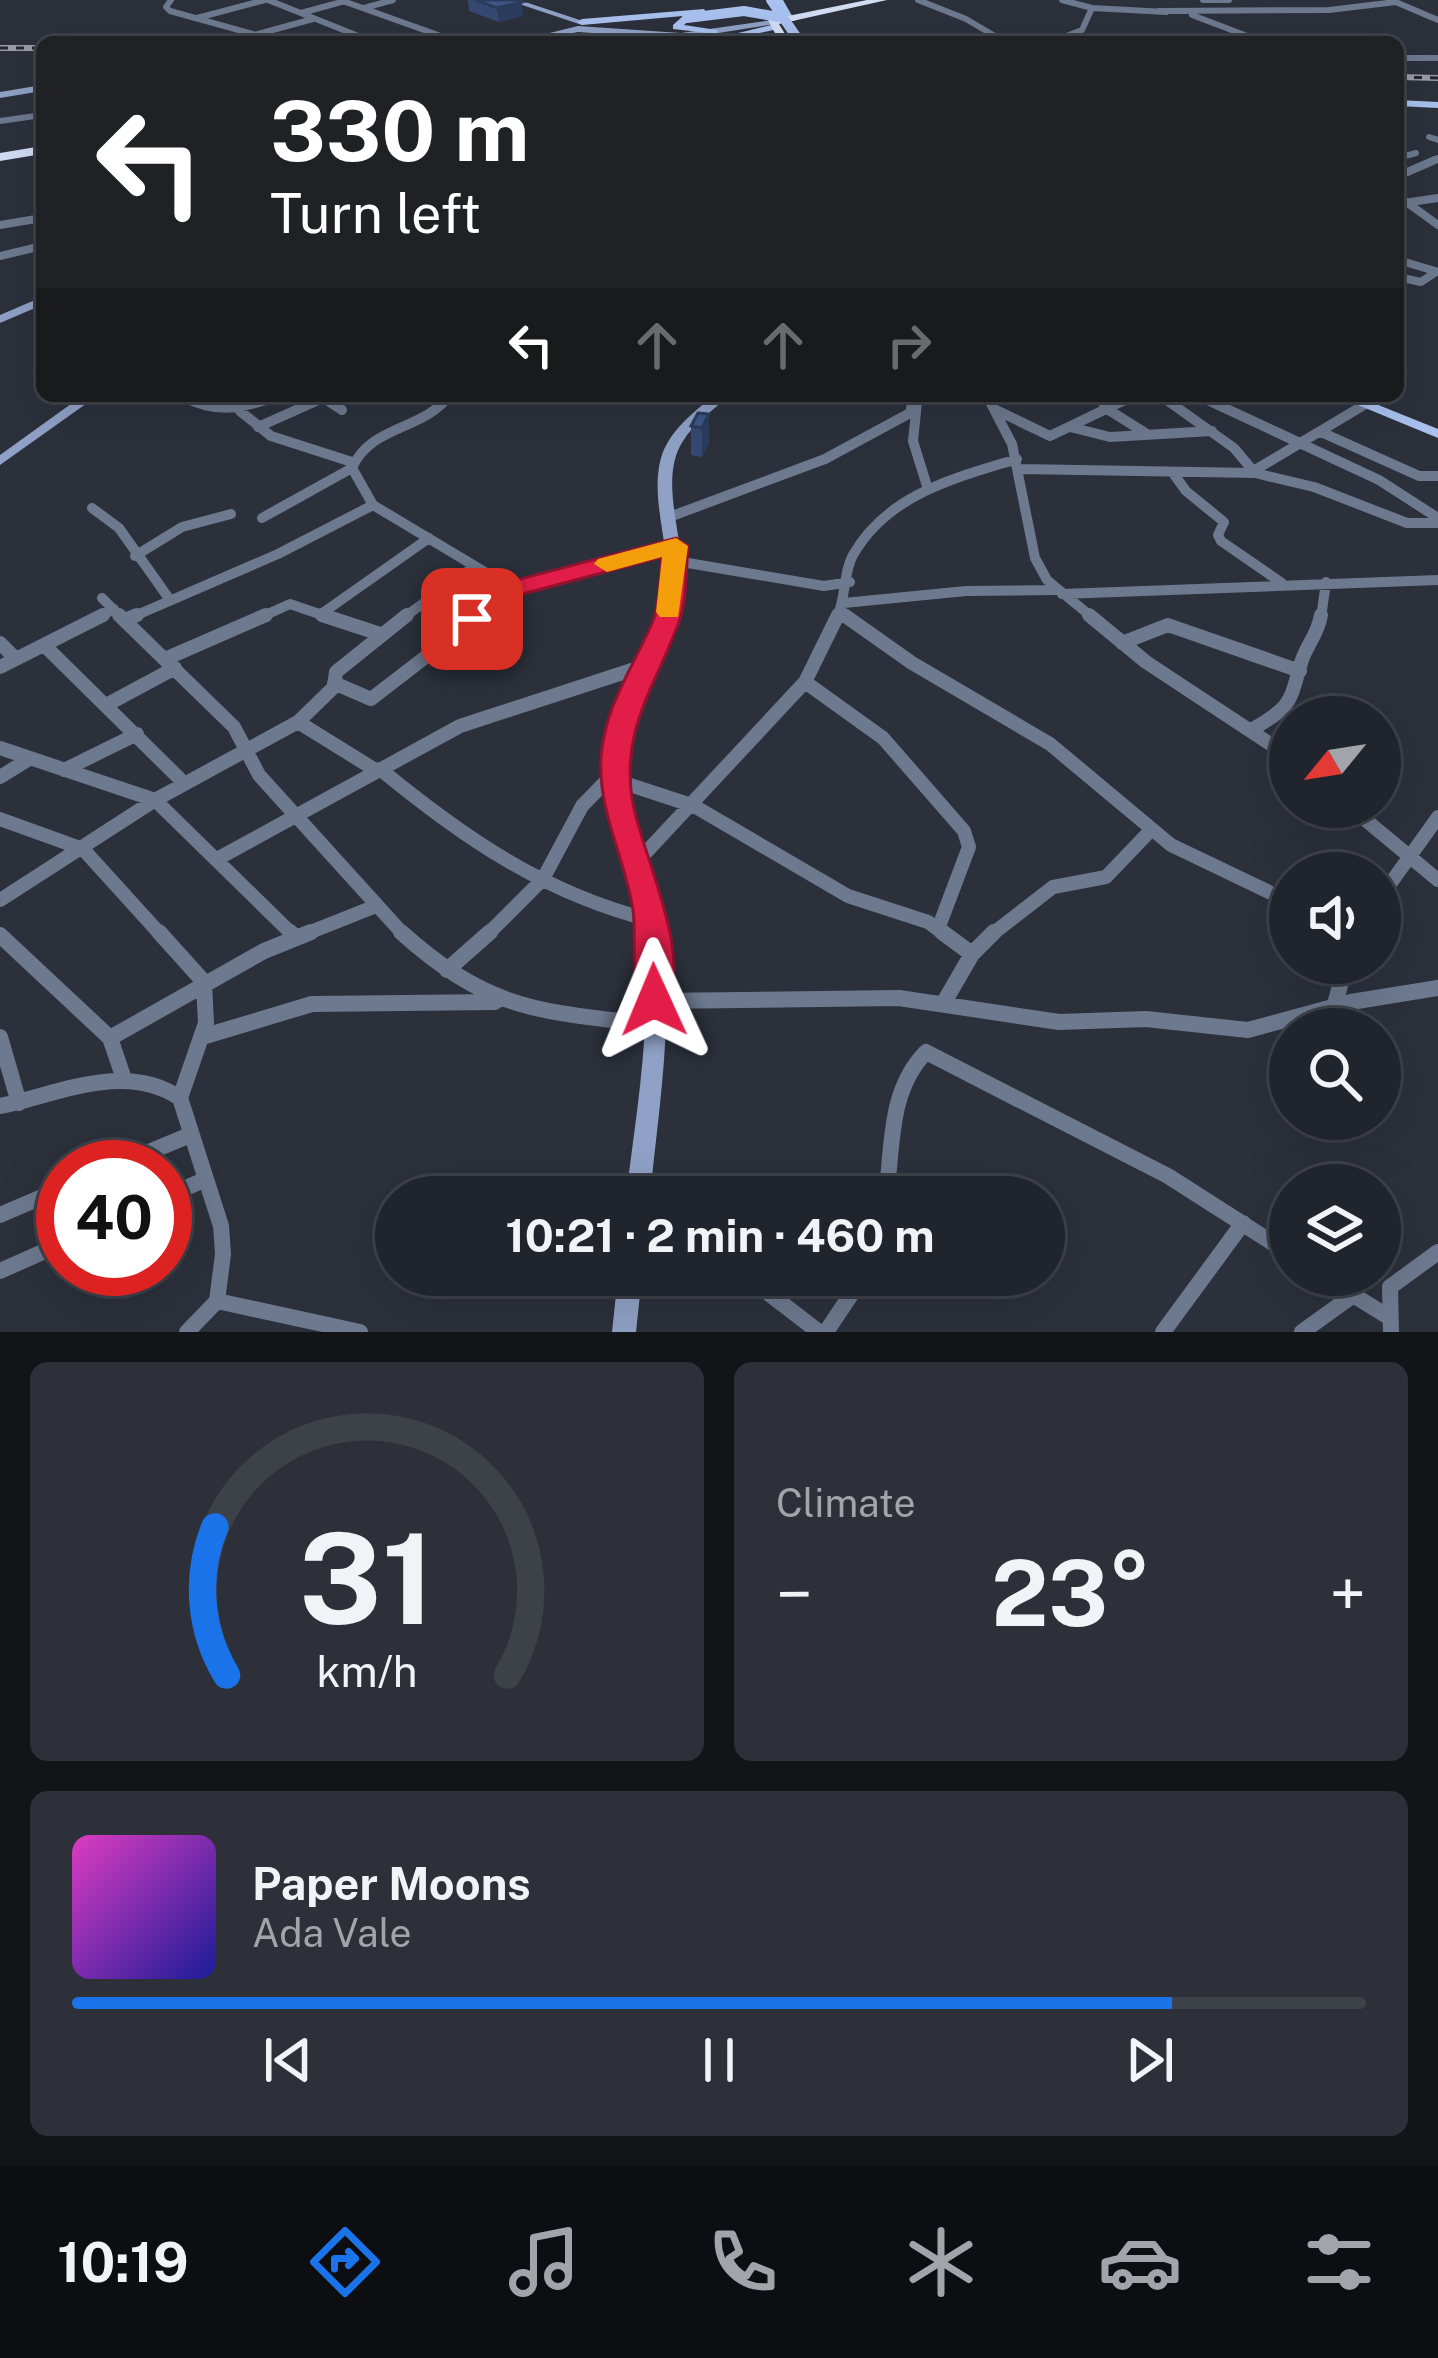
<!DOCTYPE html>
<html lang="en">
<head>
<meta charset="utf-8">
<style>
	:root { --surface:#20242c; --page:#2d3038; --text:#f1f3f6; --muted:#a2a4a9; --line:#3d4148; --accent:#1a73e8 }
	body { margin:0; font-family:"Public Sans",sans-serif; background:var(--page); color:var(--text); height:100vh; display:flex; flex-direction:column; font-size:45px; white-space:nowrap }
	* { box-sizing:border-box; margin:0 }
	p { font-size:39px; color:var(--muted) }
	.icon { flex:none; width:66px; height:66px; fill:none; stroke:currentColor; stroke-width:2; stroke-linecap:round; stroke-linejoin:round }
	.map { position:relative; height:1332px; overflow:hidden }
	.panel { display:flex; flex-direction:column; gap:30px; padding:30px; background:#121418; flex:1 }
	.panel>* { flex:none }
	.hud { position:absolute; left:36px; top:36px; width:1368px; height:366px; border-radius:18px; box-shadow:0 12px 48px #0002,0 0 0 3px var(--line); background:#202124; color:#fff; overflow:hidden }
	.needle { width:78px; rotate:240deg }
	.controls { position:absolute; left:1269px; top:696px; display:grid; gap:24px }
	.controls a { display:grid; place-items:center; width:132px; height:132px; border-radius:50%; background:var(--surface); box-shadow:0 12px 48px #0002,0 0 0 3px var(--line); font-size:60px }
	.speed { position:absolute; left:36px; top:1140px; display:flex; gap:24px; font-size:60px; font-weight:700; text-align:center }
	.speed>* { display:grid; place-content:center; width:156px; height:156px; border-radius:50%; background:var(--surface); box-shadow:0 12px 48px #0002,0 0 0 3px var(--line); line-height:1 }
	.speed .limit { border:18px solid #d22; background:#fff; color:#111 }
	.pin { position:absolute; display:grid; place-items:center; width:102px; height:102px; color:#fff; margin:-51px; border-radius:24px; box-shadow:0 6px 18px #0006 }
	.me { position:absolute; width:132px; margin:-66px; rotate:359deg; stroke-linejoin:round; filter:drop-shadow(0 0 9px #0008) }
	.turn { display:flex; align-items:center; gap:42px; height:252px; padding:0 36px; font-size:54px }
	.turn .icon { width:156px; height:156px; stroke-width:2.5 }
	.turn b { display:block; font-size:84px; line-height:102px }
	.lanes { display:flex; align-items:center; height:114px; padding:0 36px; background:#0003; justify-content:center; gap:60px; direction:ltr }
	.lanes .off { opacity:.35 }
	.big { font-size:90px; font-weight:700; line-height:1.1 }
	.panel .tile { flex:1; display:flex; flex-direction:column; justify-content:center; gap:18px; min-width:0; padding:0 42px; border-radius:18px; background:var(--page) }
	.panel .dial { align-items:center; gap:0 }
	.dial svg { height:312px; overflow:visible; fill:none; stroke:var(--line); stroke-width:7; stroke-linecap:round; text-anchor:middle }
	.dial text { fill:var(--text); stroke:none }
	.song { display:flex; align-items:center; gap:36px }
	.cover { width:144px; height:144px; border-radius:18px; background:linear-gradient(135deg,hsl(310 70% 55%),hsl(240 70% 35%)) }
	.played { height:12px; border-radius:6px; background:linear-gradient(90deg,var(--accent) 85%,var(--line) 85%) }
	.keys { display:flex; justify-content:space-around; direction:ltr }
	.heat { display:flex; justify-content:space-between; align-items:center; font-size:66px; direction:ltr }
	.panel .tiles { flex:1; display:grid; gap:30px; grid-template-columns:1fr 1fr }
	.tile:last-child { grid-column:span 2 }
	.trip { position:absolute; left:375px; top:1176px; width:690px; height:120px; border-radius:60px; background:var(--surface); box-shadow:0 12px 48px #0002,0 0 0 3px var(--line); font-weight:700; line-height:120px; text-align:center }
	.tab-bar { display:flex; height:192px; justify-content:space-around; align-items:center; background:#0d0e12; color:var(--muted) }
	.tab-bar .icon { width:84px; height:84px }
	.tab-bar .selected { color:var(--accent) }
	.tab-bar b { font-size:54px; color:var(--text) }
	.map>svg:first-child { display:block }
</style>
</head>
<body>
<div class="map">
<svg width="1438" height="1332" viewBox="0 0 1438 1332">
	<rect width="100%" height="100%" fill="#2b303b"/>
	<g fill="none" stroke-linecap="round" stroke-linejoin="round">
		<!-- street-far4 -->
		<path stroke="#6d798f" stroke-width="6" d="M 171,0 L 166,7 L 170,11 L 274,40
			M 268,0 L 361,37
			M 340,0 L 452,40
			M 918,0 L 966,19 L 1005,42
			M 1062,0 L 1092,8 L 1166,12
			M 1203,0 L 1229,0
			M 1391,0 L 1438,20
			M 364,8 L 393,0
			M 1159,11 L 1329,10 L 1396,2
			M 301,13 L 345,1
			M 1192,15 L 1263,42
			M 197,18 L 265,0
			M 258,34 L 313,19
			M 1051,42 L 1082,30 L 1092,8
			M 1398,58 L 1438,58
			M 0,121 L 42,115
			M 1429,137 L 1438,140
			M 1398,158 L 1416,153
			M 1428,163 L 1438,158"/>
		<!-- street-far3 -->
		<path stroke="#6d798f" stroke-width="8" d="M 1398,176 L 1435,160
			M 1398,196 L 1438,225
			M 1404,203 L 1438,198
			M 0,225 L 42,218
			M 0,256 L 42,246
			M 1398,260 L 1438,272
			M 1398,277 L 1421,282 L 1436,272"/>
		<!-- street-far2 -->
		<path stroke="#6d798f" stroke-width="10" d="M 182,396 C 216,414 242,409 277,396
			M 321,396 L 342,410
			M 449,396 C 422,431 371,425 352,468 L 373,505 L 513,589
			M 987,396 L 1012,444 L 1035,558 L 1047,580 L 1093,618
			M 1161,396 L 1234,448 L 1255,473
			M 1199,396 L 1379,480 L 1438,518
			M 917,402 L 913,441 L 927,486
			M 1104,407 L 1147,434
			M 994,409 L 1050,436 L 1133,396
			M 240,411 L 271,436 L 352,462
			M 258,427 L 323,398
			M 1070,427 L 1110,437 L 1212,431
			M 1321,432 L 1419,476 L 1438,476
			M 1020,469 L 1255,473 L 1314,487 L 1407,523 L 1438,523
			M 1255,470 L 1364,405
			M 1173,473 L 1186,491 L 1224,522 L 1218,535 L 1221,541 L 1282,583
			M 92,508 L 119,528 L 170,600
			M 672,516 L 825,459 L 910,413 L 914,396
			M 262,518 L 352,468
			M 135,556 L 182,527 L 231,514
			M 676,561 L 824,586 L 850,582
			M 1062,594 L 1438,580
			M 102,598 L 122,618
			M 844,603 L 966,591 L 1056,590
			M 839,611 L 848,618
			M 324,612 L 429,538
			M 97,618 L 114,609
			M 130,618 L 278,554 L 373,505
			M 259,618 L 290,604 L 331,618
			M 403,618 L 475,566
			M 476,618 L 513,589 L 676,546
			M 837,618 C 846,598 843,573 853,555 C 888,494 955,478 1017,459
			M 1321,618 L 1326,582"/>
		<!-- street-far1 -->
		<path stroke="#6d798f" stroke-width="14" d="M 119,615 L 234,727 L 259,775 L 404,935
			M 322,615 L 380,634
			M 844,615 L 912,663 L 1050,744 L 1171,845 L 1290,902
			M 1089,615 L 1146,662 L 1290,757
			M 125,620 L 137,615
			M 0,643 L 16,659
			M 1122,643 L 1168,625 L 1300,671
			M 44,645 L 184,783
			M 165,659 L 266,615
			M 0,667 L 103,615
			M 805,682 L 883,738 L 964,831 L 969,847 L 938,929
			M 334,683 L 371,699 L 480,615
			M 108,704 L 175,668
			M 298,722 L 377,771
			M 1253,729 C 1294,705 1289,702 1302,660 C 1308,643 1318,634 1321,615
			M 0,748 L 155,800 L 293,935
			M 380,769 C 464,838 544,893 650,920
			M 64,770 L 137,734
			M 0,777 L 29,759
			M 615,780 L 694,806 L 848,896 L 928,922 L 946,935
			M 1350,807 L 1438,880
			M 0,819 L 83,849 L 161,935
			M 217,859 L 460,726 L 644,666
			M 637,862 L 805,682 L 838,615
			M 1380,898 L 1438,817
			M 0,900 L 155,800 L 298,722 L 334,687 L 336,672 L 407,615
			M 303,935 L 376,906
			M 487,935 L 543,879 L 582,806 L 615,772
			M 991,935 L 1053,887 L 1106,877 L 1151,830"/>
		<!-- street -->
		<path stroke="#6d798f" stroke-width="16" d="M 159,932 L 204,982 L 206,1023 L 180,1098 L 221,1226 L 223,1254 L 217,1301 L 187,1332
			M 290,932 L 296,938
			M 401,932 C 490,1012 540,1011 653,1025
			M 942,932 L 972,954
			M 0,935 L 110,1038 L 124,1079
			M 447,970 L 490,932
			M 655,1001 L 899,998 L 1059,1022 L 1146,1019 L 1248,1030 L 1351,1002 L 1438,988
			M 943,1004 L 972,954 L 994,932
			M 1334,1008 L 1346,963
			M 0,1037 L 19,1103
			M 202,1037 L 312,1004 L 495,1002
			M 110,1038 L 264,951 L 311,932
			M 0,1106 C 59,1094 125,1061 180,1098
			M 113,1167 L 190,1135
			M 165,1197 L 204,1180
			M 886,1197 C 893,1146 888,1091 926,1052 L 1168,1176 L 1290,1254
			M 0,1215 L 63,1188
			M 0,1271 L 63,1243
			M 745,1275 L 819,1332
			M 1321,1275 L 1387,1316
			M 217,1301 L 360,1332
			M 826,1332 L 864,1275
			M 1163,1332 L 1243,1223
			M 1302,1332 L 1352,1296
			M 1391,1332 L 1390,1287 L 1438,1252"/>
		<!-- secondary -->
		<path fill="#8fa1c6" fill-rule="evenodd" d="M 507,0 L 519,0 L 589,23 L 582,25 Z
			M 772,20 L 775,24 L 681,39 L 578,32 L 529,42 L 513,42 L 578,26 L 681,33 Z
			M 42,85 L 42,91 L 0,98 L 0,92 Z
			M 42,297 L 42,305 L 0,323 L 0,315 Z
			M 82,396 L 97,396 L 0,465 L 0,455 Z
			M 713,396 L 728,396 C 713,411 694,423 683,441 C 656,483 689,546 681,593 C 670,657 623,708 624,775 C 624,832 656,886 663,943 C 673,1027 658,1113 650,1197 L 626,1197 C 636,1113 652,1028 643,943 C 637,886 606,832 606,774 C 607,708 653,657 665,594 C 673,549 649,502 661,458 C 669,431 693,413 713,396 Z
			M 618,1275 L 642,1275 L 636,1332 L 612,1332 Z"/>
		<!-- primary -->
		<path fill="#a9c1ef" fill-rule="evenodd" d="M 775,0 L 783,0 L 795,21 L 789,21 Z
			M 704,9 L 707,14 L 689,16 L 692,18 L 684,25 L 717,30 L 717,34 L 673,29 L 673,25 L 683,16 L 582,25 L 577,22 L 582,19 Z
			M 775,24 L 778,29 L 719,42 L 701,42 Z
			M 1398,100 L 1438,102 L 1438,108 L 1398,106 Z
			M 1336,396 L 1356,396 L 1438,429 L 1438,438 Z"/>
		<!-- highway -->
		<path fill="#d2ddf4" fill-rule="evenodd" d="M 867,0 L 887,0 L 779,24 L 790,42 L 755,42 L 732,36 L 737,33 L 778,39 L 768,20 Z
			M 42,146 L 42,154 L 0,161 L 0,153 Z"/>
		<defs>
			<path id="rail" d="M 0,48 L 42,48
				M 1398,77 L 1438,78"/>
		</defs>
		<!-- rail casing -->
		<use href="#rail" stroke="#999ca5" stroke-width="6"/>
		<!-- rail -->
		<use href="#rail" stroke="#222730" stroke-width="3" stroke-dasharray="8" stroke-linecap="butt"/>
		<!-- primary-bridge -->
		<path stroke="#a9c1ef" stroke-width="10" d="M 771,0 L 800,42
			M 687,18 L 744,11 L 778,17"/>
	</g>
	<!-- wall -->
	<path fill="#354972" d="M 468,0 L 517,0 L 523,16 L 499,22 L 469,11 Z
		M 698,413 L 709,443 L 702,457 L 691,455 L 691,426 Z"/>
	<!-- shaded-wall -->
	<path fill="#2b3c5d" d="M 522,2 L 523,16 L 499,22 L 497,8 Z
		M 709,414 L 709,443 L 702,457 L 702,428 Z"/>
	<!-- building -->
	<path fill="#3e5585" stroke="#2b3c5d" stroke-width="3" d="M 475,0 L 517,0 L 522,2 L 497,8 Z
		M 698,413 L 709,414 L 702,428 L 691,426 Z"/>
	<!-- route -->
	<path fill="#e11d48" stroke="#92132f" stroke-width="3" d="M 676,538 L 688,546 C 686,569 687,597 680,619 C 657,685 619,729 633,804 C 643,857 694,957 666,1010 L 654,1014 L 642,1010 C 629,985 637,939 633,910 C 625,858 598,812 601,758 C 604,707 634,666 653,621 C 660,602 660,577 662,557 L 523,594 L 472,627 L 459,619 L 505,583 Z"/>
	<!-- slow -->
	<path fill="#f59e0b" d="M 676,538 L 688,546 L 678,617 L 660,617 L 656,612 L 662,557 L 607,572 L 594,564 L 598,559 Z"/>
</svg>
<div class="controls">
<a><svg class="needle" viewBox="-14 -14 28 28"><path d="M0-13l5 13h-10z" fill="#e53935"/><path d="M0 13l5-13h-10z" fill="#a2a4a9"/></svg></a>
<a><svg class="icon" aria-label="sound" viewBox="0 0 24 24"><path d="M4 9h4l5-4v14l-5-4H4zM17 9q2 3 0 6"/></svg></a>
<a><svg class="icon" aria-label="search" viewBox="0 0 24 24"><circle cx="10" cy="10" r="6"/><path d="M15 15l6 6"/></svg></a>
<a><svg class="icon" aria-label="layers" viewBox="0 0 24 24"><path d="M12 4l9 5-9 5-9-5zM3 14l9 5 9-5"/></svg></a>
</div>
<div class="speed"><div class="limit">40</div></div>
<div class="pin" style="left:472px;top:619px;background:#d93025"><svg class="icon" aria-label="arrive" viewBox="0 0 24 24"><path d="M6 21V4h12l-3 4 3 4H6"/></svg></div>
<svg class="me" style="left:654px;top:1000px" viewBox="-20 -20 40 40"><path d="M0-17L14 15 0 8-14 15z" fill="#e11d48" stroke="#fff" stroke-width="4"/></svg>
<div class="trip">10:21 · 2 min · 460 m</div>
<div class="hud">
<div class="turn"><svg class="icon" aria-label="left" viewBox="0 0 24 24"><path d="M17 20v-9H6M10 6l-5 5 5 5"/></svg><div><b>330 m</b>Turn left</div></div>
<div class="lanes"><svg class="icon" aria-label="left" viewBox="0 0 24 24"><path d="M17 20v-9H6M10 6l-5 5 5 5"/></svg><svg class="icon off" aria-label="ahead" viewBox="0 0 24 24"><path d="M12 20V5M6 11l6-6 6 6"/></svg><svg class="icon off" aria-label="ahead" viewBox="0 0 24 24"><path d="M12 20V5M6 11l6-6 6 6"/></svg><svg class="icon off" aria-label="right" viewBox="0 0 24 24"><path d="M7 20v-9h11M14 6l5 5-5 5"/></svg></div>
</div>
</div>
<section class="panel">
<div class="tiles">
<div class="tile dial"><svg viewBox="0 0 100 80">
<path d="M14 69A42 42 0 1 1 86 69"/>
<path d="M14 69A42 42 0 0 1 11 31" stroke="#1a73e8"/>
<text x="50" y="56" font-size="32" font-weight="700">31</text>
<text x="50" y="72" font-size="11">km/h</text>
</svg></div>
<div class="tile"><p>Climate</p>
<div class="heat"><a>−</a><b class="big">23°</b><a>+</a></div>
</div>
<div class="tile">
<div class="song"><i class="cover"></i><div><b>Paper Moons</b><p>Ada Vale</p></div></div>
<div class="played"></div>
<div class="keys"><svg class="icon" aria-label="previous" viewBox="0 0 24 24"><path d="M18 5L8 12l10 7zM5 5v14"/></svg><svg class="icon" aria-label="pause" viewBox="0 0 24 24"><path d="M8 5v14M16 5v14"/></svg><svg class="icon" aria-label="next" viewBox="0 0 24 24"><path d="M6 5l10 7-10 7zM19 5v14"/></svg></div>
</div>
</div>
</section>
<nav class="tab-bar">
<b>10:19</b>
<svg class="icon selected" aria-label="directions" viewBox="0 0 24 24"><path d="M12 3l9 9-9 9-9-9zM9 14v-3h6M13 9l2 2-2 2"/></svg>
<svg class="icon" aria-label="music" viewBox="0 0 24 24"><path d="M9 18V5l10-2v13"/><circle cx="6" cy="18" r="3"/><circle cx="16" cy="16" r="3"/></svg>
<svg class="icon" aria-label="phone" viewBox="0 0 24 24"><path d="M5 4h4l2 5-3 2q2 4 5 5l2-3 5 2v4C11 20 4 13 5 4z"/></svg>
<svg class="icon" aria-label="climate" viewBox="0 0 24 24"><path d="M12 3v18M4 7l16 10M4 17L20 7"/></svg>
<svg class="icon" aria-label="car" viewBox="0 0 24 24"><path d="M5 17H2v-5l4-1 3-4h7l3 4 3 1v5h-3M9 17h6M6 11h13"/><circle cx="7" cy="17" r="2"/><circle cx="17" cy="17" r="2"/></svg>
<svg class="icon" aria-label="filters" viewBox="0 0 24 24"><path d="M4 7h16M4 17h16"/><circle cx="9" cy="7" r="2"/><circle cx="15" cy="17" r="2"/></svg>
</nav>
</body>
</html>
